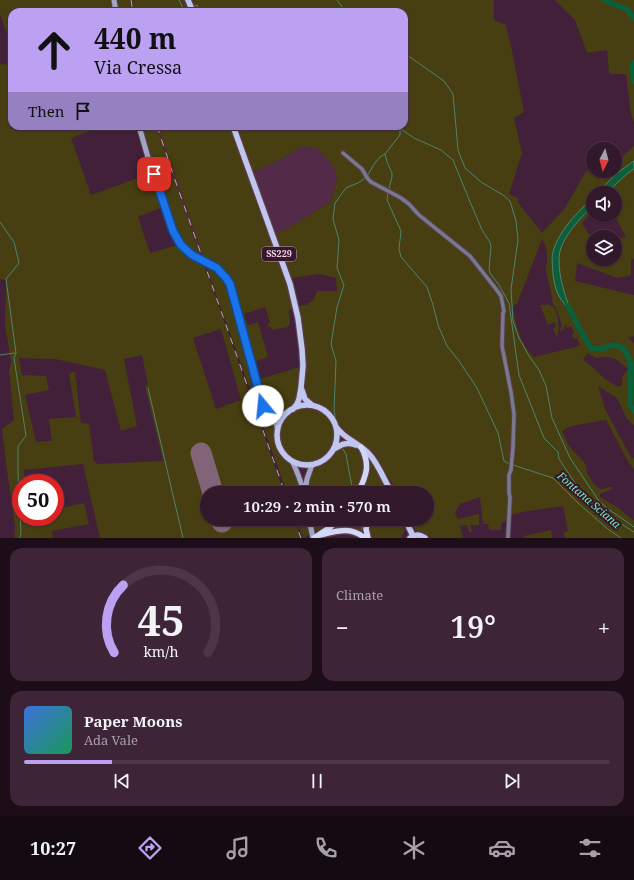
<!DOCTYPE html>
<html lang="en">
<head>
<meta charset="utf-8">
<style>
	:root { --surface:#32182b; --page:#3d2537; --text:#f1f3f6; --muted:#a8a0a9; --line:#4d3747; --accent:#bca0f2 }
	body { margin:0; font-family:"Noto Serif",serif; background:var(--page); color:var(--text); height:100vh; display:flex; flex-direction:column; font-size:15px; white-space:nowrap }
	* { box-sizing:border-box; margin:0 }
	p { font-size:13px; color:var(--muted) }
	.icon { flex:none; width:22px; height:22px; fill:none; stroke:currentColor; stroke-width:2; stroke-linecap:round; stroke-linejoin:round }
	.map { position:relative; height:538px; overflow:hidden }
	.details { display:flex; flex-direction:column; gap:10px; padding:10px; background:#1c0d18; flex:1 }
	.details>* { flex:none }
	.hud { position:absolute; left:8px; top:8px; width:400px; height:122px; border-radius:12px; box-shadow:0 1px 3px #0004,0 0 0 1px var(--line); background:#bca0f2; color:#111; overflow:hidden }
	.needle { width:26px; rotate:186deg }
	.tools { position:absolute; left:586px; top:142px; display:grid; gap:8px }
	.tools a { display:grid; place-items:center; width:36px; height:36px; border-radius:50%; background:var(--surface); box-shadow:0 1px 3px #0004,0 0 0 1px var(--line); font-size:20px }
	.speed { position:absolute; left:12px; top:474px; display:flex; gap:8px; font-size:20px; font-weight:700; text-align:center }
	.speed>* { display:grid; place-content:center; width:52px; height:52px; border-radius:50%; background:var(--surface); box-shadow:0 1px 3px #0004,0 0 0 1px var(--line); line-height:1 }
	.speed .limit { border:6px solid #d22; background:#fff; color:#111 }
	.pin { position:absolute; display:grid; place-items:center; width:34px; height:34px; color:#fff; margin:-17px; border-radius:8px; box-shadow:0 2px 6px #0006 }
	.me { position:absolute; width:44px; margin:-22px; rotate:343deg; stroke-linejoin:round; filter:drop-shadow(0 0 3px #0008) }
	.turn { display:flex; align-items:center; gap:14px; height:84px; padding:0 20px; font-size:18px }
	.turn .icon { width:52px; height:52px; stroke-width:2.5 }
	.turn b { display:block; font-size:28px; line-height:34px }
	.then { display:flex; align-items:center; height:38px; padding:0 20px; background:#0003; gap:8px; font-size:15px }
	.big { font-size:30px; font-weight:600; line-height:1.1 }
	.details .card { flex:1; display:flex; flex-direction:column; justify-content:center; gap:6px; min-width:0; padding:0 14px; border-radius:12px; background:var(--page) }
	.details .dial { align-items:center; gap:0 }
	.dial svg { height:104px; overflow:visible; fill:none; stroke:var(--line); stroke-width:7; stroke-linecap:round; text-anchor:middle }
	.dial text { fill:var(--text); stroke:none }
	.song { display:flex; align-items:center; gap:12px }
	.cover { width:48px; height:48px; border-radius:6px; background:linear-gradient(135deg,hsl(220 70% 55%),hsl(150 70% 35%)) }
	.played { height:4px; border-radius:2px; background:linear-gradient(90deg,var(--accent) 15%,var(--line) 15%) }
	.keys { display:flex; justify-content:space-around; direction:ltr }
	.heat { display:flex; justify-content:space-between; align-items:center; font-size:22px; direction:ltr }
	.details .tiles { flex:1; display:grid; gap:10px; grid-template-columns:1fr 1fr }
	.card:last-child { grid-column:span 2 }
	.trip { position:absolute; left:200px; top:486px; width:234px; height:40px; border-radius:20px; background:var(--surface); box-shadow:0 1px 3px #0004,0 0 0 1px var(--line); font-weight:600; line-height:40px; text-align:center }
	.dock { display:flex; height:64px; justify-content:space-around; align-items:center; background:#140a11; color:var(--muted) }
	.dock .icon { width:28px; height:28px }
	.dock .active { color:var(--accent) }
	.dock b { font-size:18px; color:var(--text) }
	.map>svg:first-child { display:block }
</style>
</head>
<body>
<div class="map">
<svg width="634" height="538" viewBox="0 0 634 538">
	<rect width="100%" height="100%" fill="#422039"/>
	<!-- built -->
	<path fill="#532b48" d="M 156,126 L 158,126 L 204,259 L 201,258 Z
		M 303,146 L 318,149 L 334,166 L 337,181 L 330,202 L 298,222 L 275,235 L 253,172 L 280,160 Z"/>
	<!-- green -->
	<path fill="#473e11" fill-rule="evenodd" d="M 0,0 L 112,0 L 113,12 L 12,12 L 12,49 L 0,14 Z
		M 116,0 L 130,0 L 132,12 L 117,12 Z
		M 132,0 L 185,0 L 190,12 L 134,12 Z
		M 192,0 L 494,0 L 494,20 L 506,25 L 511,46 L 524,112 L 514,118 L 522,153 L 509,194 L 518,198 L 519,204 L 542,233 L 565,208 L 586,171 L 615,171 L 615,163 L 634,146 L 634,259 L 631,259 L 631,275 L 618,278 L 577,263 L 575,281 L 634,295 L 634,336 L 628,338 L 634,343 L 634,425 L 627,419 L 617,398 L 598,386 L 605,409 L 632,459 L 634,458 L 634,469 L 629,463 L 606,420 L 572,426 L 562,431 L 569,446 L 584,462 L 586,466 L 587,473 L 594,484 L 600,489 L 603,489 L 609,487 L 612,487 L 612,489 L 600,494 L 600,497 L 617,507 L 634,521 L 634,538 L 565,538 L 564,532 L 568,531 L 563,506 L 522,512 L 507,516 L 507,521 L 502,522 L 501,530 L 489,530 L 488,524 L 483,524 L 480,497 L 460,504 L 455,513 L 458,519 L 479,514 L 479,525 L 470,525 L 472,532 L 469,532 L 467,525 L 460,526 L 463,538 L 429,538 C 425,533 419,533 415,529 C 413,526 412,522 411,519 L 427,519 L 427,493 L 403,493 L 402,492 L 398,493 L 374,453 L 360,444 L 342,429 L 331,414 L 325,409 L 310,402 L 307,399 L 303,388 L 305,353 L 303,336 L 299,306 C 310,305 314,301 317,291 L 337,291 L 336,278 L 319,274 L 292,278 L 275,235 L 298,222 L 330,202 L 337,181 L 334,167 L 318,149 L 303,146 L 280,160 L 253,172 L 237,126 L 404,126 L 404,12 L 196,12 ZM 593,193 L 615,193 L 615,215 L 614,215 L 626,237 L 615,239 L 615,259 L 593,259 L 593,249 L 590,246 L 592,239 L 582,223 L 591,213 L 593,213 ZM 542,239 L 546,247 L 547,257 L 546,271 L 551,292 L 553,305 L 555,306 L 562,325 L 560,331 L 565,329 L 564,326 L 566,325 L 567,328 L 571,326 L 574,333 L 572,335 L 574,339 L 577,338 L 580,345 L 575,347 L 534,357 C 520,344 515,324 513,306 L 517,304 ZM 588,353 L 596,358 C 613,355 616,359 628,369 L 622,377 L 622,385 L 618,387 L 605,379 L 583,359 Z
		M 555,0 L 634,0 L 634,122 L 631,114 L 626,74 L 609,74 L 607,50 L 587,53 L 575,20 Z
		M 0,64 L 12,65 L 12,126 L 104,126 L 71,138 L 91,195 L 152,173 L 163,207 L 138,217 L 150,253 L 177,245 L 187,256 L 203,264 L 210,281 L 284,493 L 207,493 L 207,519 L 294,519 L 301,538 L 100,538 L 83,464 L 24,470 L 25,483 L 21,483 L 21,517 L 55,517 L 55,509 L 84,503 L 89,524 L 52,531 L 53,538 L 14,538 L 15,526 L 7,471 L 2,429 L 14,420 L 9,370 L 11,361 L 5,325 L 6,280 L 0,279 ZM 221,329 L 241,400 L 216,409 L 193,338 ZM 142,355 L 148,385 L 145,386 L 163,460 L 165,460 L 164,461 L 97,464 L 96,462 L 94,462 L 89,424 L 81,423 L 75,372 L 69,373 L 76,417 L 49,419 L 52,441 L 36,442 L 25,395 L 49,390 L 46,376 L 22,375 L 19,358 L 55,359 L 105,370 L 121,431 L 137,426 L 124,359 Z
		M 141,126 L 156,126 L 201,258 L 190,251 L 184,245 L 177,231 L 152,161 Z
		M 158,126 L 230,126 L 259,210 L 264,218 L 280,258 L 295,308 L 289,310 L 290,321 L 288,327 L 272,330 L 271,327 L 269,327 L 267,324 L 270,322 L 265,307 L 244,314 L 248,325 L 258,322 L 268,357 L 253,362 L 242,315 L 231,281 L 204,259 Z
		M 206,266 L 218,274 L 227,288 L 241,331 L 258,396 L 259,404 L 262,411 L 269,417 L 275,425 L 274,437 L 275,445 L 278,452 L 285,460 L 291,465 L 296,473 L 302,493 L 287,493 Z
		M 540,305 C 543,305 547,304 550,305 C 559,308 559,327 558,335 L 556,336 L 553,328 L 556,327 L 554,322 L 548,325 Z
		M 300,367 C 300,379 300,391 296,401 C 294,405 288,409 284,411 C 264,421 260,392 259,379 Z
		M279 435a28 28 0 1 1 56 0a28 28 0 1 1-56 0Z
		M 342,446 L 356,446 C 371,459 361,478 355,493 L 308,493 L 308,490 C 309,482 309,471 317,467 C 321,464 325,463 329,460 C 334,455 336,450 342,446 Z
		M 369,458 L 380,475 L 381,480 L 387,493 L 361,493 L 369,466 Z
		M 296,519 L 307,519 L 309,535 L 303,538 Z
		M 312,519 L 335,519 L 326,526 L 314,532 Z
		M 358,519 L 366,519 L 365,533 L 354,528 L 342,527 Z
		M 369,519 L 400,519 L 405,531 L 402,535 L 402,538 L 372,538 L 367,532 Z
		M 551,530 L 552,538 L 525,538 L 524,536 Z"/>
	<!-- water -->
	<path fill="#0b5f3b" stroke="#50846f" d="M 634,161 L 634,169 L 628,173 L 606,193 L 599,193 C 607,181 622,169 634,161 Z
		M 593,198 L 593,206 C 580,218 558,241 559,260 C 559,278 565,295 571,312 C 567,306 561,301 558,294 C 555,288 554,281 553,274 C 553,267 551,259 553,252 C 558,232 578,211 593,198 Z"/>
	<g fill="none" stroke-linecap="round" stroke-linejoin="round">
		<!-- stream -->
		<path stroke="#50846f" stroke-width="1" d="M 179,0 L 183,8 L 188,7
			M 337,0 L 346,12
			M 194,6 L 197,5 L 200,12
			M 404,53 L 444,81 L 453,94 L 458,150 L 465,168 L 481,182 L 503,195 L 510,201 L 516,221 L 518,240 L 511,289 L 513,321 L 519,338 L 529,356 L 539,370 L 546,386 L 552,418 L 570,458 L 599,501 L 607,508 L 634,527
			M 396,126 L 399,128
			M 401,129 L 414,138 L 441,150 L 453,160 L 468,197 L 482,230 L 490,242 L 491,247 L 489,269 L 490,273 L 499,285 L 509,303 L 519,375 L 544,438 L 558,452 L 559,459 L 585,498 L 601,511 L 634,532
			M 385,154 L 387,162 L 392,173 L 392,177 L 389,189
			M 368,175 L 374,164 L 380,157 L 385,154 L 400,135 L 400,126
			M 388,192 L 387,200 L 401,231 L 399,249 L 401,257 L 427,287 L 433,305 L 438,325 L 447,346 L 459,361 L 477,388 L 498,433 L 504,461 L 510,464
			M 0,222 L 14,242 L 19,263 L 6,279 L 16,353 L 14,358 L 26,436 L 18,446 L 18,473 L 21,532 L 20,538
			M 0,355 L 15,353
			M 148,388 L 183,538
			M 337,424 L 334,411 L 336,361 L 331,344 L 337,307 L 344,285 L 337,268 L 339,240 L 333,219 L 335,203 L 346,188 L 360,182 L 366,177
			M 342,448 L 346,454 L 351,482 L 354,493
			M 513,465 L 553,478 L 578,503 L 609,530 L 621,538
			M 360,519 L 363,534"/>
		<!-- river -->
		<path stroke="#0b5f3b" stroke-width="5.5" d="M 604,0 L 628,10 L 634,18
			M 634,63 L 632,66 L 634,82
			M 568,306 L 583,335 L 591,348 L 602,349 L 609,346 L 616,345 L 624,349 L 631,363 L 630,404 L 634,411"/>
		<!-- runway -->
		<path stroke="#826478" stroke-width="21" d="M 201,453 L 213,493
			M 221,519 L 222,522"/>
		<defs>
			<path id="minor" d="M 343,153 L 362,169 L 368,179 L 371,182 L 390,192 L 401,198 L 409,204 L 419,215 L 470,256 L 496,289 L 501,296 L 504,311 L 503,313 L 502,346 L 511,392 L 514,414 L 513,447 L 511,470 L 509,475 L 509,493 L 510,497 L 508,538"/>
			<path id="secondary" d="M 114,0 L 116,12
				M 139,126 L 149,161 L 174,233
				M 173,231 C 178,240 182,248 190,254 C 196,258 203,261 210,264 C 219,268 225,275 230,284 L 261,402 L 266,411 L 275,421 L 278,430
				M 267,411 C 275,416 280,415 287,413
				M 292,461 C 297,471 301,482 304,493
				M 305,492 L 307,479 L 312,465
				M 309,519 L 313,538"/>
			<path id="primary" d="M 188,0 L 193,12
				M 233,126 L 290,284 L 298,318 L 302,349 L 303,366 L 301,388 L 299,399 L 297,404 L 293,409
				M 302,390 L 305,399 L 312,405
				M277 435a30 30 0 1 1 60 0a30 30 0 1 1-60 0Z
				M 337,428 C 345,439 360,444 369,454 C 378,463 385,482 392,493
				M 334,449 C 342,444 346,442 356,445
				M 405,519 L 413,536
				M 410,538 C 415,534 420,534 425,538"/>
			<path id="trunk" d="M 358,493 C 366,476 371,465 361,447
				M 368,519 L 366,529 L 368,538
				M 320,535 C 337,531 350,526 365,538
				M 314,538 L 329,528 L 340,519"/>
		</defs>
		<!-- minor casing -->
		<use href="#minor" stroke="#5e3e55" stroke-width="5.5"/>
		<!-- secondary casing -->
		<use href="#secondary" stroke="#5e3e55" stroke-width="7"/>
		<!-- primary casing -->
		<use href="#primary" stroke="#5e3e55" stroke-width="8"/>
		<!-- trunk casing -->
		<use href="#trunk" stroke="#5e3e55" stroke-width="8"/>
		<!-- minor -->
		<use href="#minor" stroke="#777a8d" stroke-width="3.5"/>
		<!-- secondary -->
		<use href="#secondary" stroke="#a0a5c3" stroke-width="5"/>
		<!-- primary -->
		<use href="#primary" stroke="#c0c7ed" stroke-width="5.5"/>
		<!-- trunk -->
		<use href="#trunk" stroke="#d2d7f4" stroke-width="5.5"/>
		<!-- rail -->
		<path stroke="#c1a7b8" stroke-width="1" stroke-dasharray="7 7" stroke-linecap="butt" d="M 131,0 L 133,12
			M 157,126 L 174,177 L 285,493
			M 294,519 L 301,538"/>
	</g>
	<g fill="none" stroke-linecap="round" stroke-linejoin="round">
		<defs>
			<path id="route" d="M 154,174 L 173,231 L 181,245 L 192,255 L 217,268 L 226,278 L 230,284 L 263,406"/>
		</defs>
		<!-- route casing -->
		<use href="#route" stroke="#114b97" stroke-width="10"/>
		<!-- route -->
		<use href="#route" stroke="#1a73e8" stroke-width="7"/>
	</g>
	<g text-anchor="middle" stroke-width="4" stroke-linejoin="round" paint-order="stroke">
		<!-- shield labels -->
		<rect fill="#37162e" stroke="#b89eb0" stroke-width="1" x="262" y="247" width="34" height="14" rx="3"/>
		<g font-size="9" font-weight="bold" fill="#f0d9e8">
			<text x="279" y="257">SS229</text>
		</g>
		<!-- water labels -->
		<g font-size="11" font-style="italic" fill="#70f1ad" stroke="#37162e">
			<text transform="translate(589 500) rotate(41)" y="4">Fontana Sciana</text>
		</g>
	</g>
</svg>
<div class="tools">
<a><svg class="needle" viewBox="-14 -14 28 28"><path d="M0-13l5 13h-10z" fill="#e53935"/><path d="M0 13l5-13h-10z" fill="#a8a0a9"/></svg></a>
<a><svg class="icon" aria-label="sound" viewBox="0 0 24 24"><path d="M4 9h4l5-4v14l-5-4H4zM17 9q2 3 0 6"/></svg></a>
<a><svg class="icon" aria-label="layers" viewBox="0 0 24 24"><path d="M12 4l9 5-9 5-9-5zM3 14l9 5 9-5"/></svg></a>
</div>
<div class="speed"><div class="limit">50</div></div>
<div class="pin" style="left:154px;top:174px;background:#d93025"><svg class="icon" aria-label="arrive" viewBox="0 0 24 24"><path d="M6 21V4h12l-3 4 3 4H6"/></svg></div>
<svg class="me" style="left:263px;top:406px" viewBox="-20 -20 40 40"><circle r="19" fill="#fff"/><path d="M0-13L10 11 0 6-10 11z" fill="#1a73e8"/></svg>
<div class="trip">10:29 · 2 min · 570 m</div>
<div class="hud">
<div class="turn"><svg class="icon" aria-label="ahead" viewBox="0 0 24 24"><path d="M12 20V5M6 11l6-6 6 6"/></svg><div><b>440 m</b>Via Cressa</div></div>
<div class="then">Then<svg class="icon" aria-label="arrive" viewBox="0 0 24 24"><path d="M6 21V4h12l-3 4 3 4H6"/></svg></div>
</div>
</div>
<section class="details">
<div class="tiles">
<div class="card dial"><svg viewBox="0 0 100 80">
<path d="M14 69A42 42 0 1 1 86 69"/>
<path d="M14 69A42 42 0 0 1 21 17" stroke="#bca0f2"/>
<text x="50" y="56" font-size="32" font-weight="700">45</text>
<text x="50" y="72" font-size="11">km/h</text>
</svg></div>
<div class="card"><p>Climate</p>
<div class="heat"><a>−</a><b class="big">19°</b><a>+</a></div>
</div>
<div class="card">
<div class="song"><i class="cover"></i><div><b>Paper Moons</b><p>Ada Vale</p></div></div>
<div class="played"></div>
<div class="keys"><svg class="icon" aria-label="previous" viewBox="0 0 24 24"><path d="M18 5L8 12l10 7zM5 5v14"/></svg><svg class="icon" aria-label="pause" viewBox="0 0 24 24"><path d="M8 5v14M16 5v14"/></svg><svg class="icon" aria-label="next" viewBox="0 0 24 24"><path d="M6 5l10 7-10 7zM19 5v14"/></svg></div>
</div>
</div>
</section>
<nav class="dock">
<b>10:27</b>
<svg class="icon active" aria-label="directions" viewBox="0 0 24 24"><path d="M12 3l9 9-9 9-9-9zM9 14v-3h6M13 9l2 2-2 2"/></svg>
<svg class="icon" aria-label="music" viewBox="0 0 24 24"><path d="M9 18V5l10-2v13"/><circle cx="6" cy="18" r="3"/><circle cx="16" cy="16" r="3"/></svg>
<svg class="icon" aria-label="phone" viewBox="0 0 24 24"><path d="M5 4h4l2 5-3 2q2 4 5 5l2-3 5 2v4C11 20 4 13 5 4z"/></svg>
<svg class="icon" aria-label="climate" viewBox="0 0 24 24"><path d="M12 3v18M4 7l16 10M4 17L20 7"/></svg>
<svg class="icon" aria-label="car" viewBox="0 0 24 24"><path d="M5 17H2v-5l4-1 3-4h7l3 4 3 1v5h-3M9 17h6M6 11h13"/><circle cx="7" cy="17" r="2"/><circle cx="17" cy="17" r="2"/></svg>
<svg class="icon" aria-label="filters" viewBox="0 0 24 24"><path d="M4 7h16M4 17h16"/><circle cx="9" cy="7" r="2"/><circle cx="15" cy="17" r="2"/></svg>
</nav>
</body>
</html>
